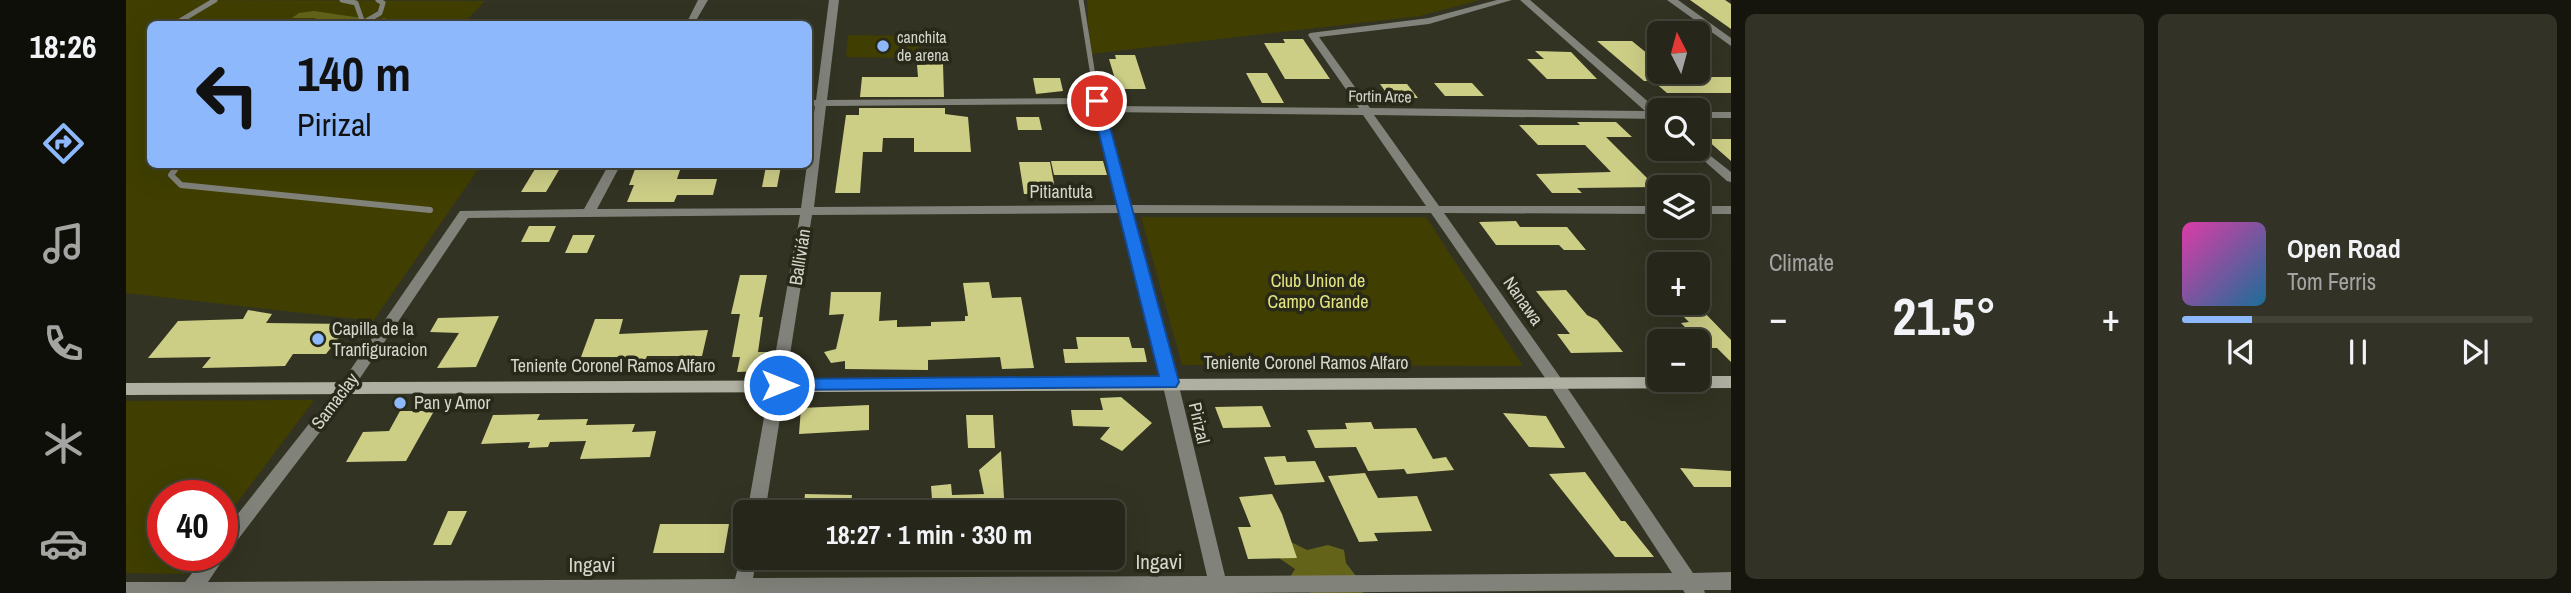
<!DOCTYPE html>
<html lang="en">
<head>
<meta charset="utf-8">
<style>
	:root { --surface:#26261a; --page:#323227; --text:#f1f3f6; --muted:#a4a5a2; --line:#424339; --accent:#8db9fc }
	body { margin:0; font-family:"Archivo Narrow",sans-serif; background:var(--page); color:var(--text); height:100vh; display:flex; flex-direction:column; font-size:26px; white-space:nowrap }
	* { box-sizing:border-box; margin:0 }
	p { font-size:23px; color:var(--muted) }
	.icon { flex:none; width:38px; height:38px; fill:none; stroke:currentColor; stroke-width:2; stroke-linecap:round; stroke-linejoin:round }
	.map { position:relative; flex:1; overflow:hidden }
	.sheet { display:flex; flex-direction:column; gap:14px; padding:14px; background:#15150e; width:840px }
	.sheet>* { flex:none }
	.top-card { position:absolute; left:21px; top:21px; width:665px; height:147px; border-radius:10px; box-shadow:0 7px 28px #0002,0 0 0 2px var(--line); background:#8db9fc; color:#111; overflow:hidden }
	.needle { width:46px; rotate:354deg }
	.tools { position:absolute; left:1521px; top:21px; display:grid; gap:14px }
	.tools a { display:grid; place-items:center; width:63px; height:63px; border-radius:10px; background:var(--surface); box-shadow:0 7px 28px #0002,0 0 0 2px var(--line); font-size:35px }
	.speed { position:absolute; left:21px; top:480px; display:flex; gap:14px; font-size:35px; font-weight:700; text-align:center }
	.speed>* { display:grid; place-content:center; width:91px; height:91px; border-radius:50%; background:var(--surface); box-shadow:0 7px 28px #0002,0 0 0 2px var(--line); line-height:1 }
	.speed .limit { border:10px solid #d22; background:#fff; color:#111 }
	.pin { position:absolute; display:grid; place-items:center; width:60px; height:60px; color:#fff; margin:-30px; border:4px solid #fff; border-radius:50%; box-shadow:0 2px 7px #0007 }
	.me { position:absolute; width:77px; margin:-38px; rotate:90deg; stroke-linejoin:round; filter:drop-shadow(0 0 5px #0008) }
	.turn { display:flex; align-items:center; gap:24px; height:147px; padding:0 35px; font-size:32px }
	.turn .icon { width:91px; height:91px; stroke-width:2.5 }
	.turn b { display:block; font-size:49px; line-height:60px }
	.big { font-size:52px; font-weight:700; line-height:1.1 }
	.sheet .tile { flex:1; display:flex; flex-direction:column; justify-content:center; gap:10px; min-width:0; padding:0 24px; border-radius:10px; background:var(--page) }
	.song { display:flex; align-items:center; gap:21px }
	.cover { width:84px; height:84px; border-radius:10px; background:linear-gradient(135deg,hsl(320 70% 55%),hsl(200 70% 35%)) }
	.played { height:7px; border-radius:4px; background:linear-gradient(90deg,var(--accent) 20%,var(--line) 20%) }
	.keys { display:flex; justify-content:space-around; direction:ltr }
	.heat { display:flex; justify-content:space-between; align-items:center; font-size:38px; direction:ltr }
	.sheet .tiles { flex:1; display:grid; gap:14px; grid-template-columns:repeat(2,1fr) }
	.trip { position:absolute; left:607px; top:500px; width:392px; height:70px; border-radius:10px; background:var(--surface); box-shadow:0 7px 28px #0002,0 0 0 2px var(--line); font-weight:700; line-height:70px; text-align:center }
	main { display:flex; flex:1; min-height:0 }
	.tabs { display:flex; flex-direction:column; width:126px; justify-content:space-around; align-items:center; background:#0f0f0a; color:var(--muted) }
	.tabs .icon { width:49px; height:49px }
	.tabs .current { color:var(--accent) }
	.tabs b { font-size:32px; color:var(--text) }
	.map>svg:first-child { display:block }
</style>
</head>
<body>
<main>
<nav class="tabs">
<b>18:26</b>
<svg class="icon current" aria-label="directions" viewBox="0 0 24 24"><path d="M12 3l9 9-9 9-9-9zM9 14v-3h6M13 9l2 2-2 2"/></svg>
<svg class="icon" aria-label="music" viewBox="0 0 24 24"><path d="M9 18V5l10-2v13"/><circle cx="6" cy="18" r="3"/><circle cx="16" cy="16" r="3"/></svg>
<svg class="icon" aria-label="phone" viewBox="0 0 24 24"><path d="M5 4h4l2 5-3 2q2 4 5 5l2-3 5 2v4C11 20 4 13 5 4z"/></svg>
<svg class="icon" aria-label="climate" viewBox="0 0 24 24"><path d="M12 3v18M4 7l16 10M4 17L20 7"/></svg>
<svg class="icon" aria-label="car" viewBox="0 0 24 24"><path d="M5 17H2v-5l4-1 3-4h7l3 4 3 1v5h-3M9 17h6M6 11h13"/><circle cx="7" cy="17" r="2"/><circle cx="17" cy="17" r="2"/></svg>
</nav>
<div class="map">
<svg width="1605" height="593" viewBox="0 0 1605 593">
	<rect width="100%" height="100%" fill="#333323"/>
	<!-- green -->
	<path fill="#403f01" d="M 0,0 L 359,1 L 337,24 L 24,24 L 24,164 L 355,165 L 247,321 L 0,293 Z
		M 961,0 L 1354,0 L 1294,16 L 964,54 Z
		M 722,35 L 793,36 L 793,58 L 720,57 Z
		M 1015,217 L 1300,217 L 1397,366 L 1056,365 Z
		M 188,400 L 96,523 L 96,495 L 37,495 L 37,555 L 72,555 L 58,574 L 0,573 L 0,401 Z"/>
	<!-- forest -->
	<path fill="#64631a" d="M 188,11 L 249,20 L 260,18 L 254,24 L 184,24 L 190,18 L 166,18 L 173,13 Z
		M 1161,540 L 1181,550 L 1202,545 L 1218,550 L 1220,563 L 1233,580 L 1237,593 L 1185,593 L 1163,579 L 1169,569 L 1150,556 Z"/>
	<!-- building -->
	<path fill="#cdce86" d="M 1564,0 L 1599,0 L 1605,4 L 1605,29 Z
		M 1157,39 L 1177,39 L 1204,79 L 1159,79 L 1138,43 L 1159,43 Z
		M 1471,41 L 1506,41 L 1533,63 L 1533,73 L 1558,73 L 1564,77 L 1605,77 L 1605,93 L 1541,93 L 1527,81 L 1518,81 Z
		M 1409,51 L 1445,52 L 1471,79 L 1421,79 L 1401,59 L 1418,59 Z
		M 989,55 L 1009,55 L 1020,89 L 992,89 L 983,59 L 990,59 Z
		M 817,64 L 818,97 L 734,97 L 736,77 L 792,77 L 791,65 Z
		M 1120,73 L 1141,73 L 1158,103 L 1136,103 Z
		M 907,78 L 934,78 L 937,91 L 910,94 Z
		M 1308,83 L 1346,83 L 1358,96 L 1319,96 Z
		M 1254,84 L 1281,84 L 1292,98 L 1264,98 Z
		M 733,108 L 819,108 L 819,114 L 842,117 L 845,152 L 788,152 L 788,138 L 757,138 L 756,152 L 737,152 L 734,193 L 709,193 L 720,115 L 733,115 Z
		M 890,117 L 913,117 L 916,130 L 892,130 Z
		M 1451,122 L 1490,122 L 1506,137 L 1480,137 L 1530,187 L 1451,188 L 1456,193 L 1426,193 L 1410,174 L 1485,172 L 1459,145 L 1412,145 L 1393,125 L 1454,125 Z
		M 1580,139 L 1605,139 L 1605,161 Z
		M 925,161 L 977,161 L 981,175 L 928,175 Z
		M 893,162 L 924,162 L 930,194 L 898,194 Z
		M 511,164 L 556,164 L 551,179 L 591,179 L 587,195 L 551,195 L 548,202 L 501,202 L 508,185 L 503,185 Z
		M 640,166 L 655,166 L 651,187 L 636,187 Z
		M 409,169 L 433,170 L 420,192 L 395,192 Z
		M 1390,221 L 1394,227 L 1441,227 L 1460,250 L 1438,250 L 1433,245 L 1370,245 L 1353,222 Z
		M 403,226 L 430,226 L 423,242 L 395,242 Z
		M 447,235 L 469,235 L 461,253 L 439,253 Z
		M 614,275 L 641,275 L 633,317 L 637,317 L 632,352 L 644,352 L 641,371 L 611,372 L 614,357 L 606,357 L 614,314 L 605,314 Z
		M 863,282 L 866,298 L 895,297 L 908,368 L 876,369 L 874,357 L 802,360 L 802,370 L 719,369 L 719,361 L 705,363 L 698,352 L 710,349 L 718,314 L 703,315 L 705,292 L 755,292 L 753,321 L 771,320 L 771,327 L 805,326 L 805,322 L 839,321 L 839,316 L 842,316 L 837,283 Z
		M 1440,290 L 1461,315 L 1471,320 L 1497,352 L 1445,353 L 1431,334 L 1444,334 L 1410,291 Z
		M 1575,309 L 1605,340 L 1605,362 L 1591,348 L 1579,348 L 1555,323 L 1563,322 L 1551,310 Z
		M 122,310 L 146,314 L 140,323 L 224,324 L 200,354 L 167,354 L 159,366 L 76,368 L 85,357 L 22,358 L 52,321 L 117,319 Z
		M 373,316 L 350,367 L 311,368 L 333,333 L 304,332 L 312,318 Z
		M 469,319 L 497,319 L 493,334 L 582,330 L 576,356 L 521,356 L 517,366 L 498,366 L 500,359 L 493,357 L 455,357 Z
		M 950,337 L 1003,337 L 1006,348 L 1018,348 L 1021,362 L 939,363 L 937,349 L 952,349 Z
		M 995,397 L 1026,423 L 996,451 L 974,439 L 984,427 L 947,426 L 945,410 L 977,410 L 974,398 Z
		M 743,405 L 743,430 L 673,434 L 675,408 Z
		M 1136,406 L 1145,427 L 1097,428 L 1089,407 Z
		M 274,411 L 308,411 L 280,461 L 220,462 L 237,432 L 263,431 Z
		M 1377,413 L 1420,416 L 1439,448 L 1403,447 Z
		M 414,414 L 411,420 L 462,419 L 460,425 L 509,424 L 506,432 L 530,431 L 524,457 L 454,459 L 460,441 L 424,442 L 422,447 L 402,448 L 404,442 L 355,444 L 367,415 Z
		M 840,415 L 867,415 L 869,448 L 842,448 Z
		M 1245,422 L 1248,429 L 1290,428 L 1307,459 L 1320,457 L 1328,470 L 1281,474 L 1278,469 L 1242,471 L 1230,447 L 1189,448 L 1181,430 L 1221,429 L 1219,423 Z
		M 875,451 L 879,513 L 807,513 L 805,486 L 825,484 L 826,495 L 858,494 L 853,470 Z
		M 1159,456 L 1161,462 L 1189,461 L 1199,482 L 1149,485 L 1138,457 Z
		M 1554,468 L 1605,471 L 1605,487 L 1568,487 Z
		M 1459,472 L 1495,521 L 1499,521 L 1528,557 L 1489,557 L 1423,474 Z
		M 1239,473 L 1252,498 L 1291,496 L 1306,531 L 1248,533 L 1252,541 L 1233,542 L 1202,476 Z
		M 679,494 L 726,495 L 724,513 L 677,513 Z
		M 1146,494 L 1156,514 L 1171,558 L 1122,559 L 1112,527 L 1125,527 L 1113,497 Z
		M 322,511 L 341,511 L 325,545 L 307,545 Z
		M 534,524 L 603,524 L 598,553 L 527,553 Z"/>
	<g fill="none" stroke-linecap="round" stroke-linejoin="round">
		<!-- lane-far1 -->
		<path stroke="#81827a" stroke-width="5" d="M 216,0 L 230,3 L 237,23 L 254,13 L 257,3 L 252,0
			M 955,0 L 971,101
			M 49,24 L 89,0"/>
		<!-- lane -->
		<path stroke="#81827a" stroke-width="6" d="M 53,164 L 45,175 L 55,185 L 304,210"/>
		<!-- street -->
		<path fill="#81827a" fill-rule="evenodd" d="M 572,0 L 582,0 L 568,24 L 560,24 Z
			M 703,0 L 713,0 L 701,100 L 971,98 L 975,99 L 978,106 L 1233,108 L 1182,35 L 1184,33 L 1303,18 L 1371,0 L 1386,0 L 1303,24 L 1193,37 L 1244,108 L 1519,111 L 1394,0 L 1404,0 L 1533,111 L 1533,119 L 1248,115 L 1313,206 L 1533,206 L 1533,214 L 1318,213 L 1434,377 L 1567,573 L 1605,572 L 1605,590 L 1578,590 L 1579,593 L 1559,593 L 1557,590 L 1103,593 L 0,593 L 0,582 L 59,582 L 80,555 L 96,555 L 96,534 L 216,382 L 334,211 L 458,209 L 483,164 L 495,164 L 471,209 L 675,208 L 689,106 L 682,106 L 682,100 L 690,100 ZM 966,104 L 992,205 L 688,207 L 700,106 ZM 979,112 L 1237,115 L 1300,206 L 1004,205 ZM 994,213 L 1036,382 L 1081,576 L 627,578 L 631,558 L 620,558 L 620,551 L 616,552 L 609,579 L 82,582 L 100,555 L 226,390 L 342,218 L 674,215 L 621,513 L 639,513 L 686,215 ZM 1006,213 L 1305,213 L 1424,385 L 1546,573 L 1099,576 L 1052,382 Z
			M 1541,0 L 1552,0 L 1605,38 L 1605,46 Z
			M 1572,112 L 1605,112 L 1605,118 L 1572,118 Z
			M 1572,146 L 1605,172 L 1605,182 L 1601,181 L 1567,151 L 1565,149 L 1572,149 Z
			M 1572,206 L 1605,206 L 1605,214 L 1572,214 Z"/>
		<!-- secondary -->
		<path fill="#afafa2" fill-rule="evenodd" d="M 1572,376 L 1605,376 L 1605,388 L 0,395 L 0,383 L 1533,377 L 1533,380 L 1572,380 Z"/>
	</g>
	<!-- route -->
	<path fill="#1a73e8" stroke="#114b97" stroke-width="2" d="M 971,97 L 977,101 L 1053,382 L 1050,387 L 647,390 L 644,385 L 647,380 L 653,379 L 1033,376 L 965,101 Z"/>
	<!-- markers -->
	<g fill="#8db9fc" stroke="#292919" stroke-width="2.5">
		<circle cx="757" cy="46" r="7"/>
		<circle cx="192" cy="339" r="7"/>
		<circle cx="274" cy="403" r="7"/>
	</g>
	<g text-anchor="middle" stroke-width="7" stroke-linejoin="round" paint-order="stroke">
		<!-- far-poi labels -->
		<g font-size="16" fill="#d5d6cc" stroke="#292919" text-anchor="start">
			<text x="771" y="43">canchita<tspan x="771" dy="18">de arena</tspan></text>
		</g>
		<!-- far-street labels -->
		<g font-size="16" fill="#d5d6cc" stroke="#292919">
			<text transform="translate(1254 96) rotate(1)" y="6">Fortin Arce</text>
		</g>
		<!-- street labels -->
		<g font-size="18" fill="#d5d6cc" stroke="#292919">
			<text x="935" y="198">Pitiantuta</text>
			<text transform="translate(674 257) rotate(-81)" y="6">Ballivián</text>
			<text transform="translate(1397 301) rotate(55)" y="6">Nanawa</text>
			<text x="1180" y="369">Teniente Coronel Ramos Alfaro</text>
			<text x="487" y="372">Teniente Coronel Ramos Alfaro</text>
			<text transform="translate(209 401) rotate(-53)" y="6">Samaclay</text>
			<text transform="translate(1073 423) rotate(77)" y="6">Pirizal</text>
		</g>
		<!-- park labels -->
		<g font-size="18" fill="#e3e480" stroke="#292919">
			<text x="1192" y="287">Club Union de<tspan x="1192" dy="21">Campo Grande</tspan></text>
		</g>
		<!-- poi labels -->
		<g font-size="18" fill="#d5d6cc" stroke="#292919" text-anchor="start">
			<text x="206" y="335">Capilla de la<tspan x="206" dy="21">Tranfiguracion</tspan></text>
			<text x="288" y="409">Pan y Amor</text>
		</g>
		<!-- near-street labels -->
		<g font-size="21" fill="#d5d6cc" stroke="#292919">
			<text x="1033" y="569">Ingavi</text>
			<text x="466" y="572">Ingavi</text>
		</g>
	</g>
</svg>
<div class="tools">
<a><svg class="needle" viewBox="-14 -14 28 28"><path d="M0-13l5 13h-10z" fill="#e53935"/><path d="M0 13l5-13h-10z" fill="#a4a5a2"/></svg></a>
<a><svg class="icon" aria-label="search" viewBox="0 0 24 24"><circle cx="10" cy="10" r="6"/><path d="M15 15l6 6"/></svg></a>
<a><svg class="icon" aria-label="layers" viewBox="0 0 24 24"><path d="M12 4l9 5-9 5-9-5zM3 14l9 5 9-5"/></svg></a>
<a>+</a>
<a>−</a>
</div>
<div class="speed"><div class="limit">40</div></div>
<div class="pin" style="left:971px;top:101px;background:#d93025"><svg class="icon" aria-label="arrive" viewBox="0 0 24 24"><path d="M6 21V4h12l-3 4 3 4H6"/></svg></div>
<svg class="me" style="left:653px;top:385px" viewBox="-20 -20 40 40"><circle r="17" fill="#1a73e8" stroke="#fff" stroke-width="3"/><path d="M0-11L8 9 0 5-8 9z" fill="#fff"/></svg>
<div class="trip">18:27 · 1 min · 330 m</div>
<div class="top-card">
<div class="turn"><svg class="icon" aria-label="left" viewBox="0 0 24 24"><path d="M17 20v-9H6M10 6l-5 5 5 5"/></svg><div><b>140 m</b>Pirizal</div></div>
</div>
</div>
<section class="sheet">
<div class="tiles">
<div class="tile"><p>Climate</p>
<div class="heat"><a>−</a><b class="big">21.5°</b><a>+</a></div>
</div>
<div class="tile">
<div class="song"><i class="cover"></i><div><b>Open Road</b><p>Tom Ferris</p></div></div>
<div class="played"></div>
<div class="keys"><svg class="icon" aria-label="previous" viewBox="0 0 24 24"><path d="M18 5L8 12l10 7zM5 5v14"/></svg><svg class="icon" aria-label="pause" viewBox="0 0 24 24"><path d="M8 5v14M16 5v14"/></svg><svg class="icon" aria-label="next" viewBox="0 0 24 24"><path d="M6 5l10 7-10 7zM19 5v14"/></svg></div>
</div>
</div>
</section>
</main>
</body>
</html>
